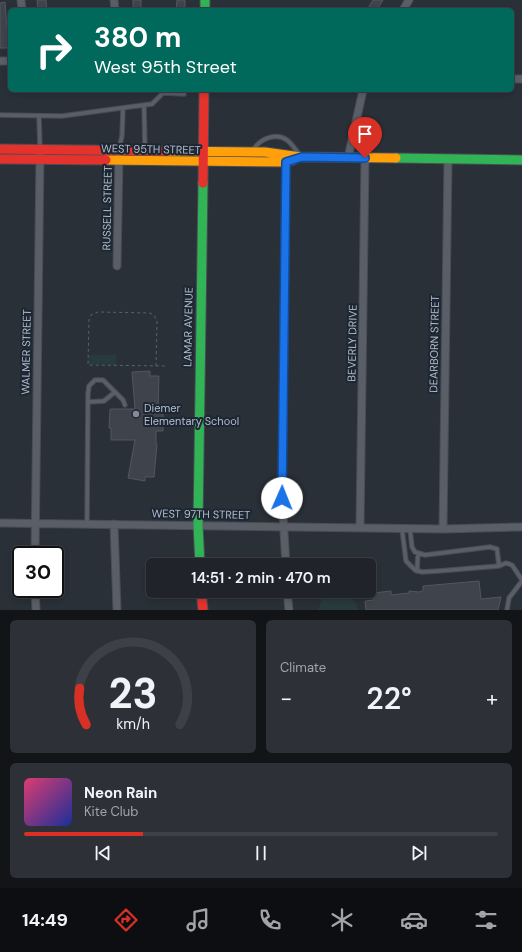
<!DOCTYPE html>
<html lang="en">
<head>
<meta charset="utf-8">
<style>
	:root { --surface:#20242a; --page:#2d3036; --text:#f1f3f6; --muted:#a2a4a8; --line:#3d4147; --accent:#d93025 }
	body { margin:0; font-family:"DM Sans",sans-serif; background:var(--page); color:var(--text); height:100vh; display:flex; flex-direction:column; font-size:15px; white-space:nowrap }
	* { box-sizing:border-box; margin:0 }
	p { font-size:13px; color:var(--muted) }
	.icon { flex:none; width:22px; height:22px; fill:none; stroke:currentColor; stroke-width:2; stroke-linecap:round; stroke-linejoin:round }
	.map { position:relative; height:610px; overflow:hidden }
	.panel { display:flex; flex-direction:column; gap:10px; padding:10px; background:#121417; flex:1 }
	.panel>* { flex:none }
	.hud { position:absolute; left:8px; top:8px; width:506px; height:84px; border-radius:6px; box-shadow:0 2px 6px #0003,0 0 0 1px var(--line); background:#00695c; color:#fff; overflow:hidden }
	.speed { position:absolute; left:12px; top:546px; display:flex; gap:8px; font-size:20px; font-weight:700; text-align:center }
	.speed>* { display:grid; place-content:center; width:52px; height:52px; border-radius:50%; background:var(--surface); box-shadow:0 2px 6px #0003,0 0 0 1px var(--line); line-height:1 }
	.speed .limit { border:2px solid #111; border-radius:6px; background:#fff; color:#111 }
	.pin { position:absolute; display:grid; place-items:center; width:34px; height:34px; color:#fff; margin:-41px -17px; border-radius:50% 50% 50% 0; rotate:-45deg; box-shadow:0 0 4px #0007 }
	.pin .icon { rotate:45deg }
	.me { position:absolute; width:44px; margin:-22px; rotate:1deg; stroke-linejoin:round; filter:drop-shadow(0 0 3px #0008) }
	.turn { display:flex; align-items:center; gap:14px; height:84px; padding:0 20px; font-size:18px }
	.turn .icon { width:52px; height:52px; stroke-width:2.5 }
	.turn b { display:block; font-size:28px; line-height:34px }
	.big { font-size:30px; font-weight:600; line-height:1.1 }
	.panel .tile { flex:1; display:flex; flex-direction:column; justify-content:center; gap:6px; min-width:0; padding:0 14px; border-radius:6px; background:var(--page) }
	.panel .dial { align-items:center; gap:0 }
	.dial svg { height:104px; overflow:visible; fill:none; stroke:var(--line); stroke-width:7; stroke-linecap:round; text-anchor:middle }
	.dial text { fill:var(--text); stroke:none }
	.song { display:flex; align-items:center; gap:12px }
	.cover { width:48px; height:48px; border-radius:6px; background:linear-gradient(135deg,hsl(340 70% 55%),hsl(230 70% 35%)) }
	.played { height:4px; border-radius:2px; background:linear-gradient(90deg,var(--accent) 25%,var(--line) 25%) }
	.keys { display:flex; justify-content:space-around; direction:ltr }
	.heat { display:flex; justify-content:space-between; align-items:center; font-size:22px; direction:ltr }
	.panel .tiles { flex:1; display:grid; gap:10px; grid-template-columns:1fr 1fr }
	.tile:last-child { grid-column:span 2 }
	.trip { position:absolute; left:146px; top:558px; width:230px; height:40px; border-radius:6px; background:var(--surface); box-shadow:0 2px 6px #0003,0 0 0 1px var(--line); font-weight:600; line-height:40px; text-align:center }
	.tab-bar { display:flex; height:64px; justify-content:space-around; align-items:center; background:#0d0e11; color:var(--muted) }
	.tab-bar .icon { width:28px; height:28px }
	.tab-bar .on { color:var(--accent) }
	.tab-bar b { font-size:18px; color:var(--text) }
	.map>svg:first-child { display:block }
</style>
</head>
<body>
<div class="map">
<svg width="522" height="610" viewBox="0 0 522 610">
	<rect width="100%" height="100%" fill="#2a3038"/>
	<!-- green -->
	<path fill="#273a3e" d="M 89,355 L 116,355 L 116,365 L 89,364 Z
		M 342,593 L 354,601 L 359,610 L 318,610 L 324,594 Z"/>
	<!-- building -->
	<path fill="#3f444c" stroke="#52575f" d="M 37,0 L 46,0 L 47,10 L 38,10 Z
		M 133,0 L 141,0 L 141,10 L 133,10 Z
		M 177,0 L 185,0 L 185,10 L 176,10 Z
		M 373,0 L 383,0 L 377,10 L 367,10 Z
		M 5,2 L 7,29 L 9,29 L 9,48 L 0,48 L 0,3 Z
		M 150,371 L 150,376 L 159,376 L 158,410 L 163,410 L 163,431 L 156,431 L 156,444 L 157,444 L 154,477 L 145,477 L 145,481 L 128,478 L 135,440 L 111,440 L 111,428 L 109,428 L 110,409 L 135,409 L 132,372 Z
		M 479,581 L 481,599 L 501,597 L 498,610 L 366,610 L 365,601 L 374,600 L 373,593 L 391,591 L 391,595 L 409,593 L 409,591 L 419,592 L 423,591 L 423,586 Z"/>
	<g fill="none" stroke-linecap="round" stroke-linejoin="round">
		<defs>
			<path id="lane" d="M 0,115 L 62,116 L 144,105
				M 39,116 L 40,149
				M 119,149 L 122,136 L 123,108
				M 145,149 L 144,105 L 152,104 L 163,93 L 184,94
				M 254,149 C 260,139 276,132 287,140 C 292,144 295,149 299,154
				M 88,402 L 104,401 L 115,392
				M 87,524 L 88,394 L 89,386 L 95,380 L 103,380 L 123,400 L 125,405
				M 402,529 L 406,561 L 415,570 L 422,572 L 438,571 L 499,566 L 506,563 L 512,565 L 522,580
				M 410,529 L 412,547 L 415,552 L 425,555 L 490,547 L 497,549 L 499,566
				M 417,571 L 418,553
				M 507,610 L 509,598 L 522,581"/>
			<path id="street" d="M 21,0 L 22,10
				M 114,0 L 115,10
				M 403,10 L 409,0
				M 0,61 L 10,61
				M 512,79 L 522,79
				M 348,158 L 363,90
				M 117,266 L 119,156
				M 0,523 L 443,529 L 522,527
				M 114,524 L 117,610
				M 360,528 L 365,158
				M 443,529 L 448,159
				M 35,555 L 40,155
				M 286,565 L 282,498 L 286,162
				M 35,589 L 36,610
				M 287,591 L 289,610"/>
			<path id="fast" d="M 205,0 L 205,10
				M 396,158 L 522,160
				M 200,565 L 198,525 L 203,183"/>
			<path id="slow" d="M 168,151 L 265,152 L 301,157 L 396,158
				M 106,160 L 286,162 L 293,160"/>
			<path id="jam" d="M 0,149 L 168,151
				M 0,159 L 106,160
				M 203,183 L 204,90
				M 201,591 L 203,610"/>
		</defs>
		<!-- lane casing -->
		<use href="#lane" stroke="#484c55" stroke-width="5.5"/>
		<!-- street casing -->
		<use href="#street" stroke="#484c55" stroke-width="9"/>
		<!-- fast casing -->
		<use href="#fast" stroke="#484c55" stroke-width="11"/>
		<!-- slow casing -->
		<use href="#slow" stroke="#484c55" stroke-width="11"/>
		<!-- jam casing -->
		<use href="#jam" stroke="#484c55" stroke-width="11"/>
		<!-- path -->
		<path stroke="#5c6268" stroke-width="1" stroke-dasharray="3 3" stroke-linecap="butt" d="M 156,366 L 157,321 L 154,315 L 150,313 L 98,312 L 91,315 L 89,320 L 88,365 L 167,366"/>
		<!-- lane -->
		<use href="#lane" stroke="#5a5e66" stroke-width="3.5"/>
		<!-- street -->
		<use href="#street" stroke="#5a5e66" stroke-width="7"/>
		<!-- fast -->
		<use href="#fast" stroke="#30b455" stroke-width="9"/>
		<!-- slow -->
		<use href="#slow" stroke="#ff9f0a" stroke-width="9"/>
		<!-- jam -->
		<use href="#jam" stroke="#e5322d" stroke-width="9"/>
	</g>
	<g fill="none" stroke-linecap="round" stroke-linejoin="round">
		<defs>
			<path id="route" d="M 282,498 L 286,162 L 302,157 L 365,158"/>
		</defs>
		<!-- route casing -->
		<use href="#route" stroke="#114b97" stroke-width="10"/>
		<!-- route -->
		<use href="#route" stroke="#1a73e8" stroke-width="7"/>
	</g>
	<!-- markers -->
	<circle fill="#848b96" stroke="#1d2633" stroke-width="1.5" cx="136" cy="414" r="4"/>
	<g text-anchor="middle" stroke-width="4" stroke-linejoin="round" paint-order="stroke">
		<!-- street labels -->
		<g font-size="11" fill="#b4bcc9" stroke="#1d2633">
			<text transform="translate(151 149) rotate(1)" y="4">WEST 95TH STREET</text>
			<text transform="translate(107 208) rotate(-89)" y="4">RUSSELL STREET</text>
			<text transform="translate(188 327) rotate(-89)" y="4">LAMAR AVENUE</text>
			<text transform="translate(352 343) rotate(-89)" y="4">BEVERLY DRIVE</text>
			<text transform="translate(434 344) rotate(-89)" y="4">DEARBORN STREET</text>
			<text transform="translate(26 352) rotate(-89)" y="4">WALMER STREET</text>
			<text transform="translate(201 514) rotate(1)" y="4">WEST 97TH STREET</text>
		</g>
		<!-- poi labels -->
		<g font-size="11" fill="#b4bcc9" stroke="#1d2633" text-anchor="start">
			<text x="144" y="412">Diemer<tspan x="144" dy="13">Elementary School</tspan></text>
		</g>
	</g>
</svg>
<div class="speed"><div class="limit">30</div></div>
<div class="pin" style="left:365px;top:158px;background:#d93025"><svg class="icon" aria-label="arrive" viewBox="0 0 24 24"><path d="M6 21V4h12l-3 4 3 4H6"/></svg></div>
<svg class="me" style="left:282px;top:498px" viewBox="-20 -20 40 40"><circle r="19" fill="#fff"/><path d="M0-13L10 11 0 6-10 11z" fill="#1a73e8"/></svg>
<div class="trip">14:51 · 2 min · 470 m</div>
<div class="hud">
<div class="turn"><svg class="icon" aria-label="right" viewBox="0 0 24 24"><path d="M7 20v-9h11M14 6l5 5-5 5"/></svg><div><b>380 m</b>West 95th Street</div></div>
</div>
</div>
<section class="panel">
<div class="tiles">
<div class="tile dial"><svg viewBox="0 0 100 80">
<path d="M14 69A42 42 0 1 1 86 69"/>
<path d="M14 69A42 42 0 0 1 9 41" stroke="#d93025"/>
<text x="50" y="56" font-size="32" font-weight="700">23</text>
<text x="50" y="72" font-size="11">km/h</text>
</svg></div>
<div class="tile"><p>Climate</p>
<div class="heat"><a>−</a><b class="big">22°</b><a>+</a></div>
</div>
<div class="tile">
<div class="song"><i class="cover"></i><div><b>Neon Rain</b><p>Kite Club</p></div></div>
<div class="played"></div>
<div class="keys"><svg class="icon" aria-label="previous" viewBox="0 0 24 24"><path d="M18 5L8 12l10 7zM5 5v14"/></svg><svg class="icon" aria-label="pause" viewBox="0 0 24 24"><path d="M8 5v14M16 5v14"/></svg><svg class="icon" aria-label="next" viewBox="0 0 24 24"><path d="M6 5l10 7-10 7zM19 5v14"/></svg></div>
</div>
</div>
</section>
<nav class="tab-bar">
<b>14:49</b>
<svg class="icon on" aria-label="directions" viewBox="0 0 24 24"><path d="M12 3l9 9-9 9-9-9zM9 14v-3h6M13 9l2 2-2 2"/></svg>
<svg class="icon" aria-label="music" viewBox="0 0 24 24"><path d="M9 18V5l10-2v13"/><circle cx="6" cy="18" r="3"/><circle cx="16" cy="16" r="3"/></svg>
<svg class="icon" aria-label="phone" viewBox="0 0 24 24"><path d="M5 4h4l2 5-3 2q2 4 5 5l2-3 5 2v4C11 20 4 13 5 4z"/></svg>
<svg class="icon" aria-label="climate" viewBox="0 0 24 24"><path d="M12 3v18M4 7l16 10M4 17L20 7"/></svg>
<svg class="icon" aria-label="car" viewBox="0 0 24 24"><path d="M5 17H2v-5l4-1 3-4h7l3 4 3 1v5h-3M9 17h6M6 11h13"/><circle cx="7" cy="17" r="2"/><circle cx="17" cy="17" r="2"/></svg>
<svg class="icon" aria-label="filters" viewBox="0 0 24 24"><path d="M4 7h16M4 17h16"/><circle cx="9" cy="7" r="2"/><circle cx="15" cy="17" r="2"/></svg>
</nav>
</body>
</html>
